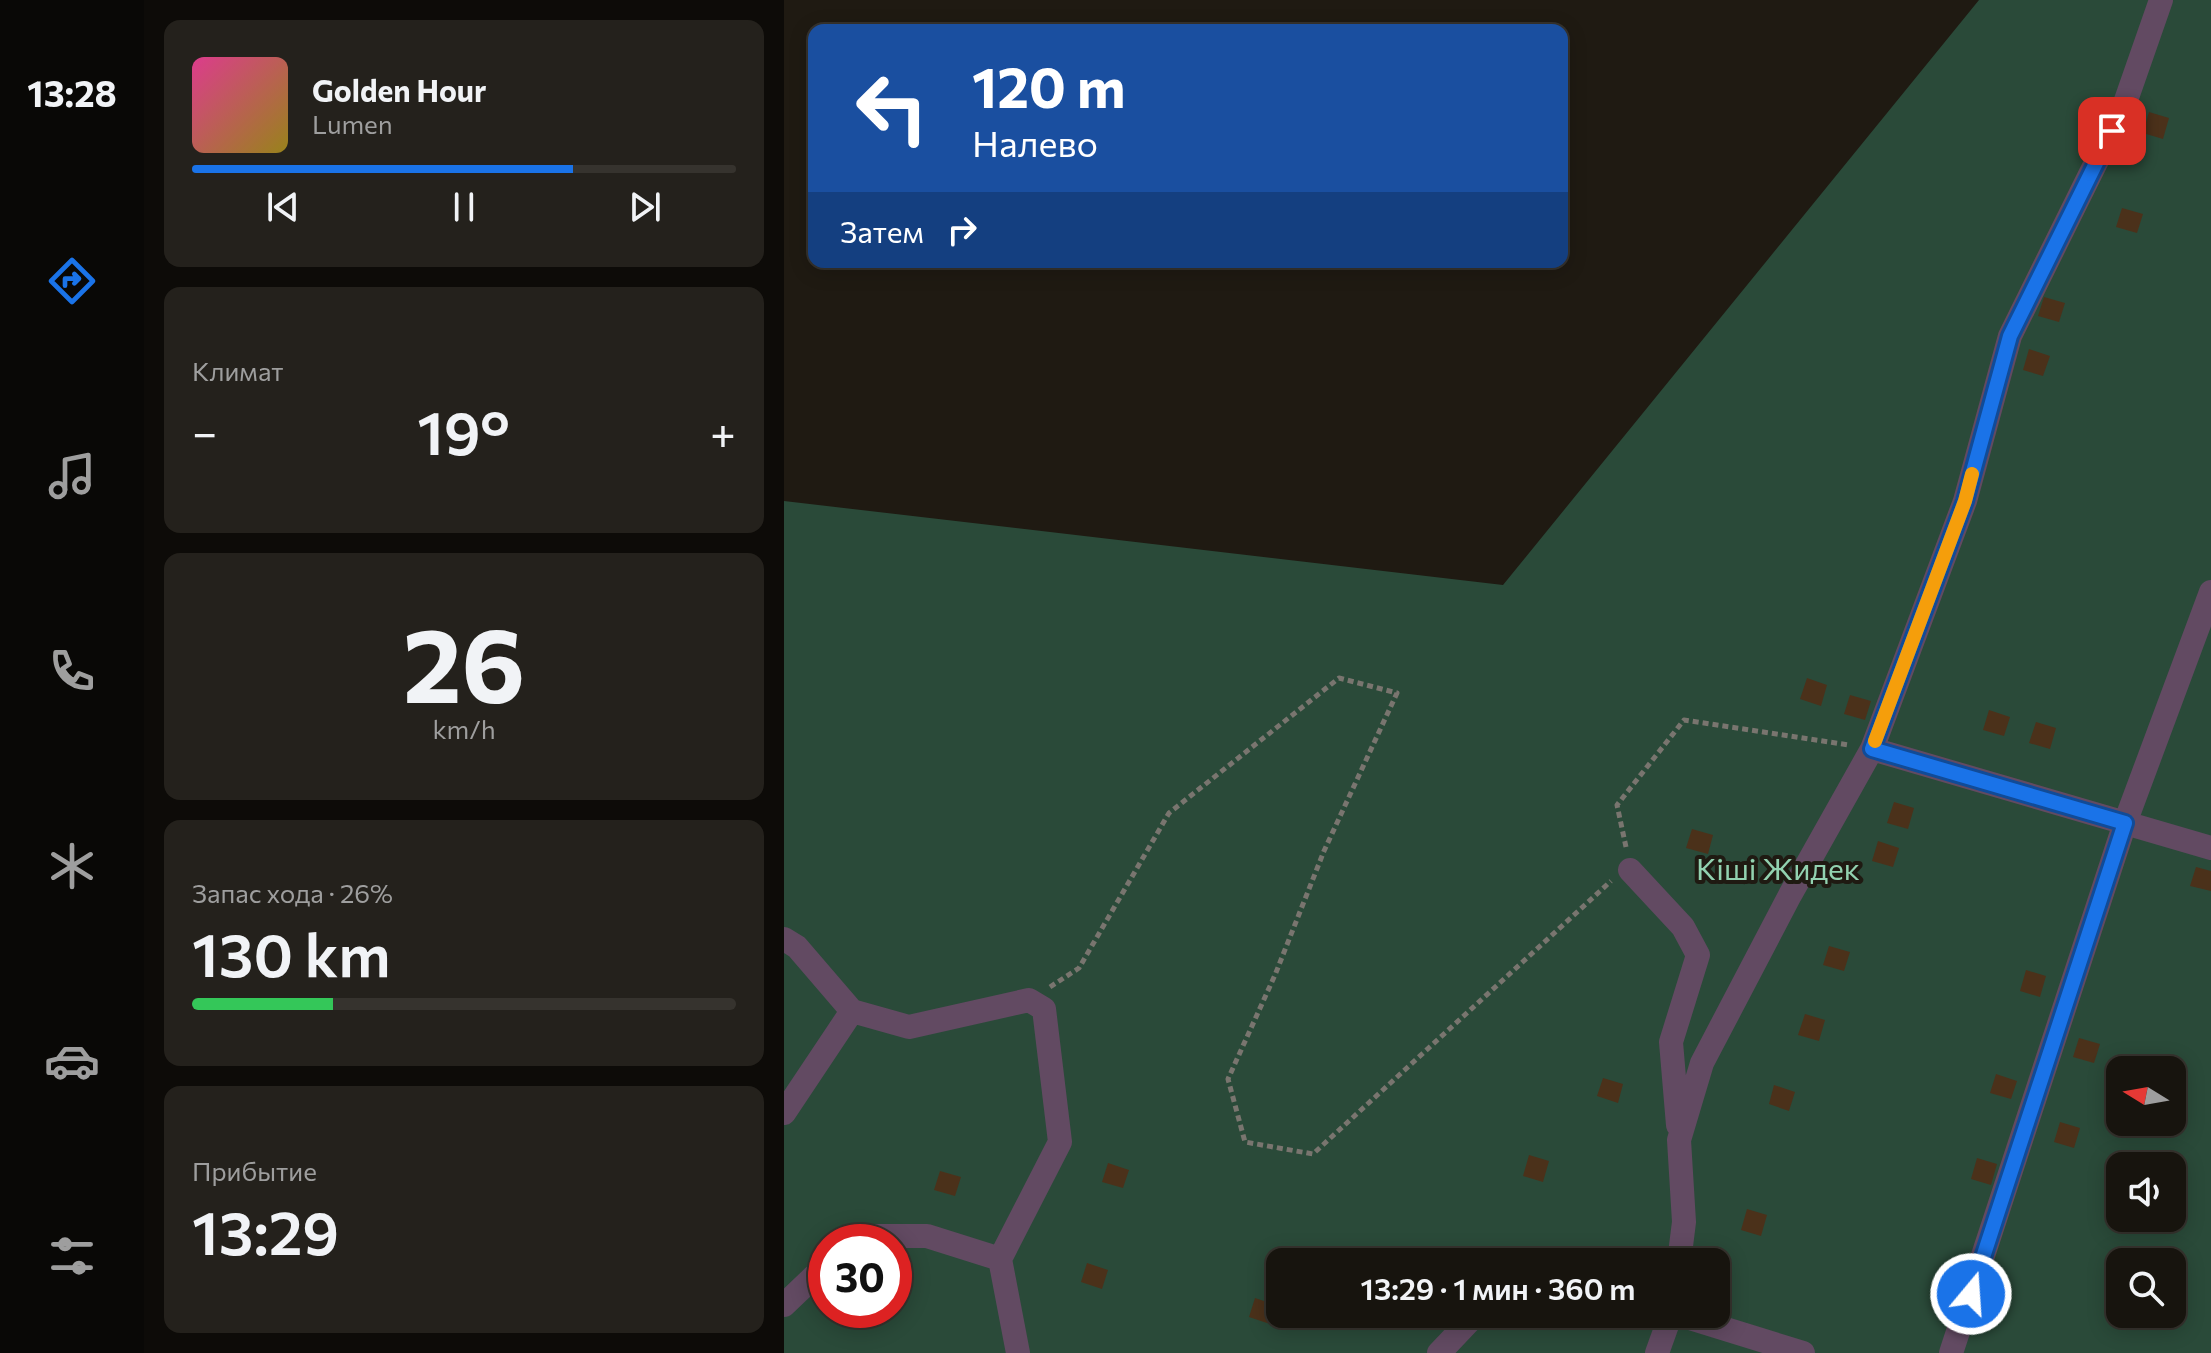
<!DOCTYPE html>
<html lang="ru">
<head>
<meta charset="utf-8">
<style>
	:root { --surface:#17140e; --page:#24211c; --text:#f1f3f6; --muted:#9e9e9e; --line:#36332e; --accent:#1a73e8 }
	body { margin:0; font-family:Commissioner,sans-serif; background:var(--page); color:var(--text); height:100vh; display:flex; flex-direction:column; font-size:30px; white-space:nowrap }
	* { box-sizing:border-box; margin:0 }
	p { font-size:26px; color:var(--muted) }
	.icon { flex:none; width:44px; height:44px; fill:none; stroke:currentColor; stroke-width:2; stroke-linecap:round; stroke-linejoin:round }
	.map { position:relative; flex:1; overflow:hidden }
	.details { display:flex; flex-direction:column; gap:20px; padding:20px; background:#0d0b08; width:640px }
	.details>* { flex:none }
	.guide { position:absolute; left:24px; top:24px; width:760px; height:244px; border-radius:16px; box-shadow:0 4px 20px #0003,0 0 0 2px var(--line); background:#1a4fa0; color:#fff; overflow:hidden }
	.needle { width:52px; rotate:281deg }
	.fabs { position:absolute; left:1322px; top:1056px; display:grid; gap:16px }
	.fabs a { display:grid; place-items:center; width:80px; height:80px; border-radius:16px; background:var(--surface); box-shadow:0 4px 20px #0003,0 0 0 2px var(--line); font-size:40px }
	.speed { position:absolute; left:24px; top:1224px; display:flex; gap:16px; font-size:40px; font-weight:700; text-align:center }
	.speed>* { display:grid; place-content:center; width:104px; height:104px; border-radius:50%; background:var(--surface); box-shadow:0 4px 20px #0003,0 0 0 2px var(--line); line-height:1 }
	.speed .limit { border:12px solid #d22; background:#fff; color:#111 }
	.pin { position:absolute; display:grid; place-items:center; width:68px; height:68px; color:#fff; margin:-34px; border-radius:16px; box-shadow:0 4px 12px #0006 }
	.me { position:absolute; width:88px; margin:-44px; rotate:18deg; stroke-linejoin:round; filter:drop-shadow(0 0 6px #0008) }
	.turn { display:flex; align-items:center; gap:28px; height:168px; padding:0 32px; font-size:36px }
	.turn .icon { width:104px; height:104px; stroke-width:2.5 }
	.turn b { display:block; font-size:56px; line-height:68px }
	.then { display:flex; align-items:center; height:76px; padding:0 32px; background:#0003; gap:16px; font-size:30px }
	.big { font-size:60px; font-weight:600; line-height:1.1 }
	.details .card { flex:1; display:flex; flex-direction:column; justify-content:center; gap:12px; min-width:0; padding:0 28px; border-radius:16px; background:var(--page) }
	.details .dial { align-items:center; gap:0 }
	.dial b { font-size:104px; line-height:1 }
	.song { display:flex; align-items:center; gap:24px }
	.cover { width:96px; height:96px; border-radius:12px; background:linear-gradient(135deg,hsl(330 70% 55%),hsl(50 70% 35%)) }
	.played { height:8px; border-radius:4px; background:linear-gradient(90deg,var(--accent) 70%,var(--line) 70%) }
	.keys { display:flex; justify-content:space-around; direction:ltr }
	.heat { display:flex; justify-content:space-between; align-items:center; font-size:44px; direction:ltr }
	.charge { height:12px; border-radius:6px; background:linear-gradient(90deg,#34c759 26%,var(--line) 0) }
	.trip { position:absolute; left:482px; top:1248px; width:464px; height:80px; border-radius:16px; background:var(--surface); box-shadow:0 4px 20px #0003,0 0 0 2px var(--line); font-weight:600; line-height:80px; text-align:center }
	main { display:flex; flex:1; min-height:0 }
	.tabs { display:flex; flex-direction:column; width:144px; justify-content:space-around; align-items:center; background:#090806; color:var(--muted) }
	.tabs .icon { width:56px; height:56px }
	.tabs .on { color:var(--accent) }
	.tabs b { font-size:36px; color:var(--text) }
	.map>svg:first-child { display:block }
</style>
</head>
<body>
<main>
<nav class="tabs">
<b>13:28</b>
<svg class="icon on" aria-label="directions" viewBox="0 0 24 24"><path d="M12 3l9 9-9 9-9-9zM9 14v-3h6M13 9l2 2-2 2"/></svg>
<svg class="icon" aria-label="music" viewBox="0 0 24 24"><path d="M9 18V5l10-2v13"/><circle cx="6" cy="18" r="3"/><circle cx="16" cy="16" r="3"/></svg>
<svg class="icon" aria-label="phone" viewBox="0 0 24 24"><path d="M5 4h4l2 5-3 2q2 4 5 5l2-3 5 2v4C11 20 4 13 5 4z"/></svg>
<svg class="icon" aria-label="climate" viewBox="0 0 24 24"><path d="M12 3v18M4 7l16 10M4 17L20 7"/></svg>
<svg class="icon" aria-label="car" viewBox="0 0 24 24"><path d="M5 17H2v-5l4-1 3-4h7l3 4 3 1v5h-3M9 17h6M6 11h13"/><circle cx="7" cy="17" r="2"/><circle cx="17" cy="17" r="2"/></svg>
<svg class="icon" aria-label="filters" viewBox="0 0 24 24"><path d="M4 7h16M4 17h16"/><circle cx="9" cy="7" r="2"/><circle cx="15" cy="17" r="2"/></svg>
</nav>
<section class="details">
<div class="card">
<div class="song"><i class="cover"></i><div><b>Golden Hour</b><p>Lumen</p></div></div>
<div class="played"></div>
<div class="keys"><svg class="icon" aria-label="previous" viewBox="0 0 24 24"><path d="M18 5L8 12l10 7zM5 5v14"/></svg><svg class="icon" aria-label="pause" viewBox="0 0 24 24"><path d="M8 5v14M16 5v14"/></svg><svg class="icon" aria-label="next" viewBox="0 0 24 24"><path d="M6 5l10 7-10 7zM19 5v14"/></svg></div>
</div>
<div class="card"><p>Климат</p>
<div class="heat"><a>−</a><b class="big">19°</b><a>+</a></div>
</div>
<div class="card dial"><b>26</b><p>km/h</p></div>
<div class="card"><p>Запас хода · 26%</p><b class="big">130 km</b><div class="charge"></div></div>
<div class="card"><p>Прибытие</p><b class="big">13:29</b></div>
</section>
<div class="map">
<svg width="1427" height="1353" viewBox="0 0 1427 1353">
	<rect width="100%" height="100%" fill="#1f1a12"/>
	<!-- green -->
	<path fill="#2a4a39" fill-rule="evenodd" d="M 1195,0 L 1427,0 L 1427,1353 L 0,1353 L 0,501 L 719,585 ZM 1336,1070 L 1388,1070 L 1388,1122 L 1336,1122 ZM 1336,1166 L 1388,1166 L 1388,1218 L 1336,1218 ZM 42,1242 L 110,1242 L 110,1310 L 42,1310 ZM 496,1262 L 932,1262 L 932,1314 L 496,1314 ZM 1336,1262 L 1388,1262 L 1388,1314 L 1336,1314 Z"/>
	<!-- building -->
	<path fill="#4b311a" d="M 1365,112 L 1385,118 L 1379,139 L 1359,133 Z
		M 1338,208 L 1359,214 L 1353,233 L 1332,227 Z
		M 1260,297 L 1281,303 L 1275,322 L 1254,316 Z
		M 1245,349 L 1266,356 L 1259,376 L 1239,370 Z
		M 1023,678 L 1043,685 L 1037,706 L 1016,699 Z
		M 1066,695 L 1087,701 L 1081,720 L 1060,714 Z
		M 1205,710 L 1226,717 L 1220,736 L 1199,730 Z
		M 1252,722 L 1272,728 L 1266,749 L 1245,743 Z
		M 1110,802 L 1130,808 L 1124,829 L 1103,823 Z
		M 908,829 L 929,835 L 924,854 L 902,848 Z
		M 1094,841 L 1115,848 L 1109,867 L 1088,861 Z
		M 1412,867 L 1427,871 L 1427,891 L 1406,886 Z
		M 1045,946 L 1066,952 L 1060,971 L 1039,965 Z
		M 1242,970 L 1262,976 L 1256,997 L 1236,991 Z
		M 1021,1014 L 1041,1020 L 1035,1041 L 1014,1035 Z
		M 1295,1038 L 1316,1044 L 1310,1063 L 1289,1057 Z
		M 1212,1074 L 1233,1081 L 1227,1099 L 1206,1093 Z
		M 819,1078 L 839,1084 L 834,1103 L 813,1096 Z
		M 990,1085 L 1011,1092 L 1005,1111 L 985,1104 Z
		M 1276,1122 L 1296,1128 L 1290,1148 L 1270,1142 Z
		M 745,1155 L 765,1161 L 759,1182 L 739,1176 Z
		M 1193,1158 L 1213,1164 L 1207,1185 L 1187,1179 Z
		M 324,1163 L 345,1170 L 339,1188 L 318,1182 Z
		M 156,1171 L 177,1177 L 171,1196 L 150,1190 Z
		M 963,1209 L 983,1215 L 977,1236 L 957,1230 Z
		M 303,1263 L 324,1270 L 318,1289 L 297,1282 Z
		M 471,1298 L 492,1305 L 486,1324 L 465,1317 Z"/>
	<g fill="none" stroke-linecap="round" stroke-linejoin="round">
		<!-- path -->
		<path stroke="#79756f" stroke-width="5" stroke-dasharray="6 4" stroke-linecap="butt" d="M 842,847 L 833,805 L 900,720 L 1065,745
			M 266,987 L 295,968 L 385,813 L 555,678 L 613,693 L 540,851 L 491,975 L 444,1079 L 461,1142 L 529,1154 L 827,881"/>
		<!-- minor -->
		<path stroke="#624a62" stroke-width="24" d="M 1088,749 L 1181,501 L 1226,336 L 1340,106 L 1377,0
			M 846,870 L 899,927 L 914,955 L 887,1042 L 894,1125
			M 0,939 L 13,947 L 68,1011 L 125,1027 L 245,1000 L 260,1009 L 276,1142 L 216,1259
			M 0,1113 L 68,1011
			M 67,1242 L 73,1236 L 143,1236 L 216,1259 L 234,1353
			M 895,1262 L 900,1222 L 895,1140 L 918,1063 L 1006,895 L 1088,749 L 1427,848
			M 0,1305 L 42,1265
			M 893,1314 L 1019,1353
			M 655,1353 L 692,1314
			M 873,1353 L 887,1314
			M 1167,1353 L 1341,823 L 1427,592"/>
	</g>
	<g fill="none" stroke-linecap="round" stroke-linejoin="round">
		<defs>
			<path id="route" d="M 1187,1294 L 1341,823 L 1088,749 L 1181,501 L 1226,336 L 1328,131"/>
		</defs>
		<!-- route casing -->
		<use href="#route" stroke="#114b97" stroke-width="20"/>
		<!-- route -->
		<use href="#route" stroke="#1a73e8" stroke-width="14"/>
		<!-- slow -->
		<path stroke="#f59e0b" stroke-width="14" d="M 1091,741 L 1181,501 L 1188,474"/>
	</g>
	<g text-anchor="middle" stroke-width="8" stroke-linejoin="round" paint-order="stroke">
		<!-- park labels -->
		<g font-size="30" fill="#92d2b0" stroke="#1f1a12">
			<text x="994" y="880">Кіші Жидек</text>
		</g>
	</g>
</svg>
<div class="fabs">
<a><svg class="needle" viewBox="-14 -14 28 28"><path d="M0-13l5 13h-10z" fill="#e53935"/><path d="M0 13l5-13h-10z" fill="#9e9e9e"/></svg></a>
<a><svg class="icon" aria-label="sound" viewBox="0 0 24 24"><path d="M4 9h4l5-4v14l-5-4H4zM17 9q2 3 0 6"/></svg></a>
<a><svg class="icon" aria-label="search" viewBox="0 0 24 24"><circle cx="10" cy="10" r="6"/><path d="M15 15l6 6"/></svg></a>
</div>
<div class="speed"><div class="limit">30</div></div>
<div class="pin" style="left:1328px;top:131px;background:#d93025"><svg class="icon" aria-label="arrive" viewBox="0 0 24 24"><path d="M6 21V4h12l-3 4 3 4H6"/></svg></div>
<svg class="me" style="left:1187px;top:1294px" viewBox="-20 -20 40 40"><circle r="17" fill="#1a73e8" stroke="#fff" stroke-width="3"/><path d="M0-11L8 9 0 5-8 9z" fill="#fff"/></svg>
<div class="trip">13:29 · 1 мин · 360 m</div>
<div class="guide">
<div class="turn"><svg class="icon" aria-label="left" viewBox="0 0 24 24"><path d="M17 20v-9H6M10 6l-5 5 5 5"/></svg><div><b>120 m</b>Налево</div></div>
<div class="then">Затем<svg class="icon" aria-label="right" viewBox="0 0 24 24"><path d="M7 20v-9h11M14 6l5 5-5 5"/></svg></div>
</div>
</div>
</main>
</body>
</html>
